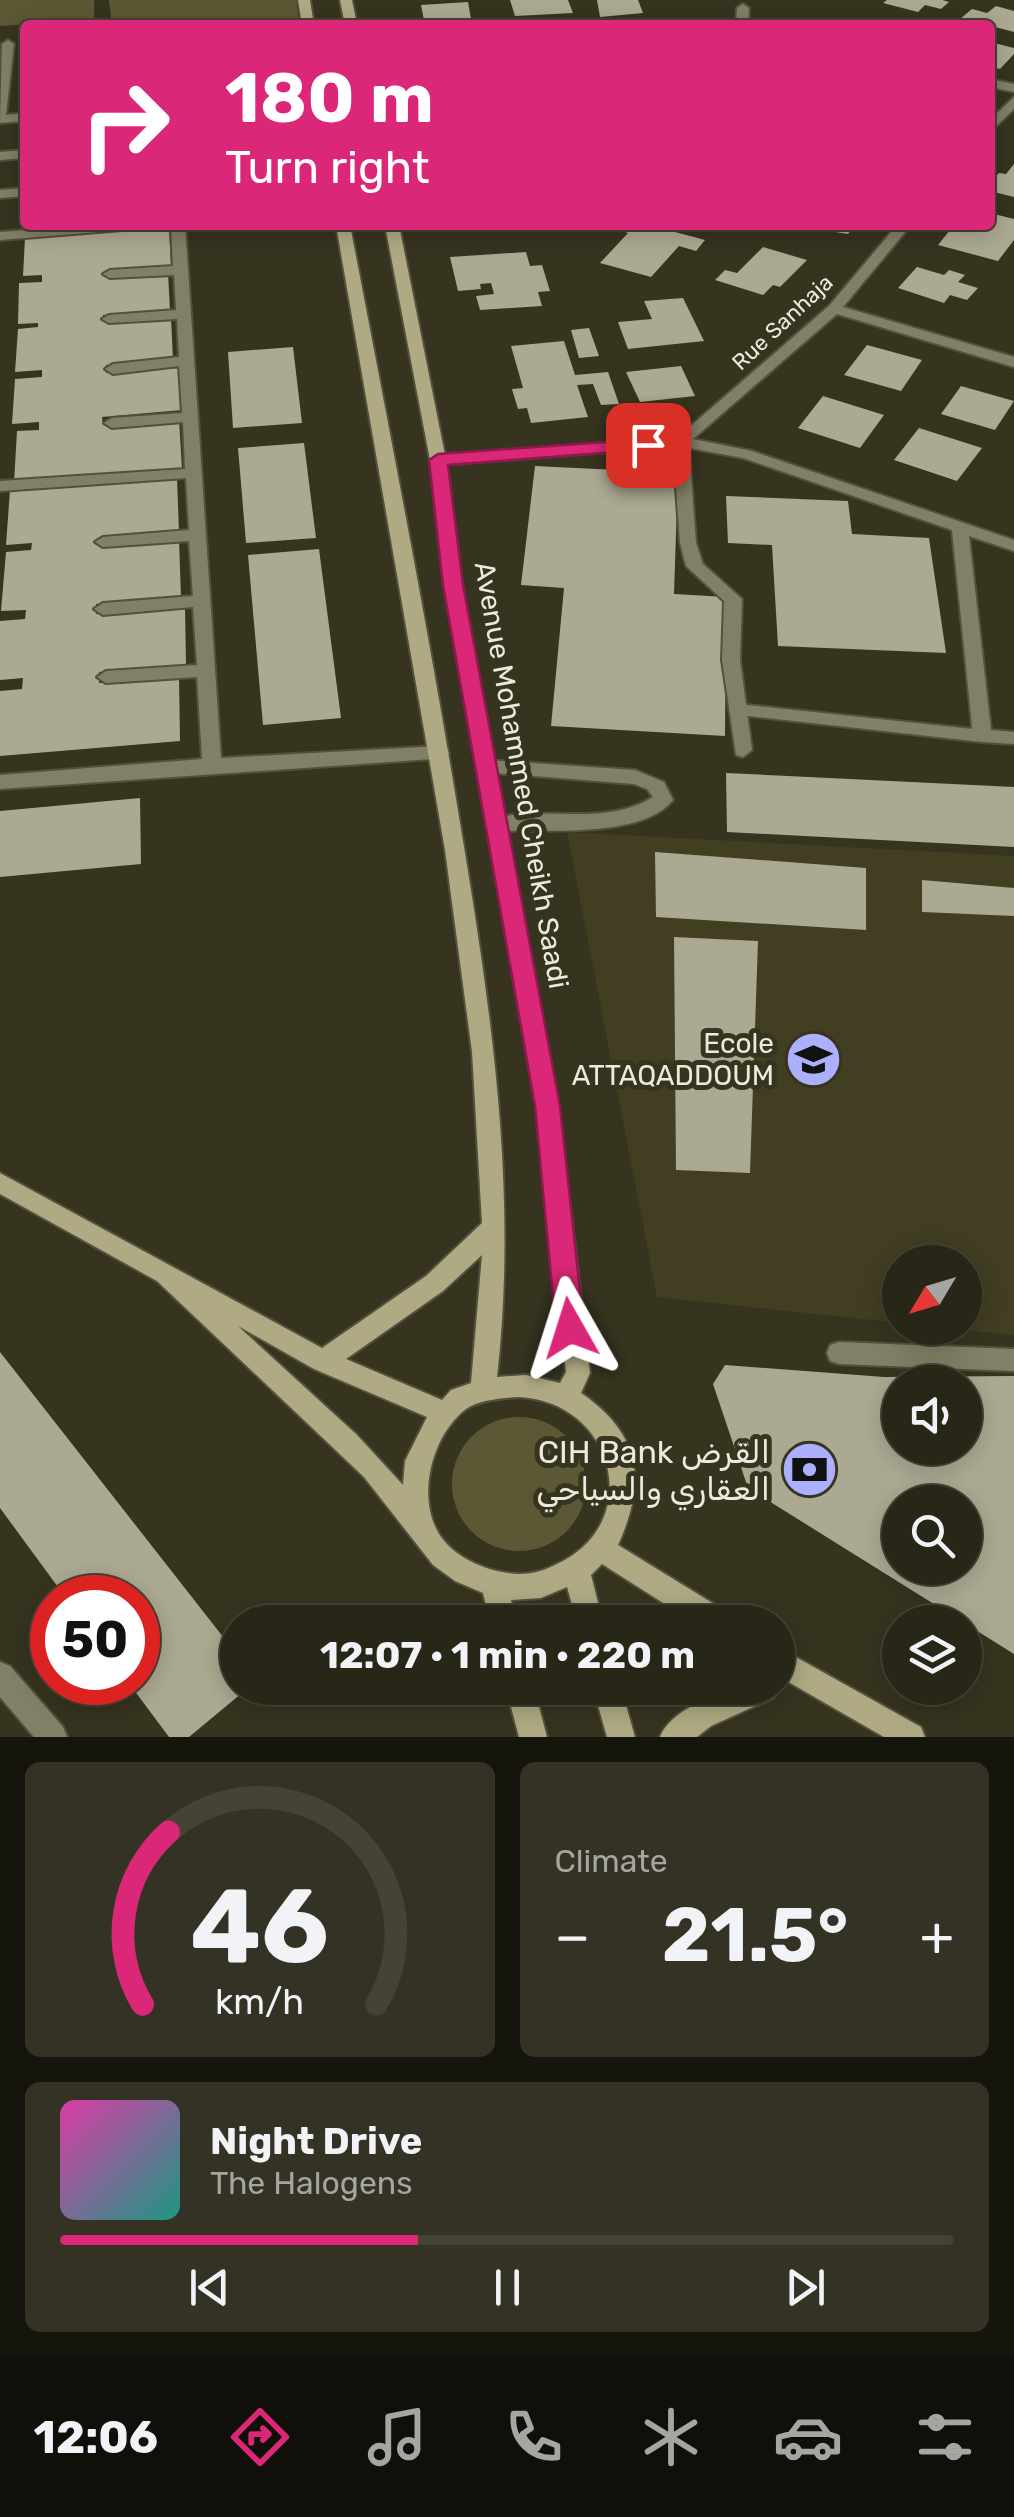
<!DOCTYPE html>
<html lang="en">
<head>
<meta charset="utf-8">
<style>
	:root { --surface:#282617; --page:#343224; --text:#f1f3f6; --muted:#a5a5a1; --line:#444336; --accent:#db2777 }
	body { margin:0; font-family:Rubik,Cairo,sans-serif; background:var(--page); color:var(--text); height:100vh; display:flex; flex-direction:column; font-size:38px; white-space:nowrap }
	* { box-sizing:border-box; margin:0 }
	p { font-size:32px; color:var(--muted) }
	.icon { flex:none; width:55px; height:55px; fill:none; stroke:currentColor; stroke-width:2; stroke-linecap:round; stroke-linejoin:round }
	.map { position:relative; height:1737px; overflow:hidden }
	.details { display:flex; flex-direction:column; gap:25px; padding:25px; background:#16150d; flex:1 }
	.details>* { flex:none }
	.hud { position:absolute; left:20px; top:20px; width:975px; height:210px; border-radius:10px; box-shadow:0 5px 25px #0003,0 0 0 2px var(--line); background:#db2777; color:#fff; overflow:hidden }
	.needle { width:65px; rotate:232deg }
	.fabs { position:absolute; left:882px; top:1245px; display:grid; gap:20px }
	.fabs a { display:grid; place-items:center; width:100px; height:100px; border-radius:50%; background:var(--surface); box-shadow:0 5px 25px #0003,0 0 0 2px var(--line); font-size:50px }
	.speed { position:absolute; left:30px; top:1575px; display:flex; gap:20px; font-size:50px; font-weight:700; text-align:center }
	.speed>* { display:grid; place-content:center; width:130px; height:130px; border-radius:50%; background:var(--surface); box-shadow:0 5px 25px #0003,0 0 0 2px var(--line); line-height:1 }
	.speed .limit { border:15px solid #d22; background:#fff; color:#111 }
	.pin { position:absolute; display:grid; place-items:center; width:85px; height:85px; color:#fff; margin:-42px; border-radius:20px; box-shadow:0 5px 15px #0006 }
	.me { position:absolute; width:110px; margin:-55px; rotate:354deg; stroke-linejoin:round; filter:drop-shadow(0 0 8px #0008) }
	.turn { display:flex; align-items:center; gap:35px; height:210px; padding:0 40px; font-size:45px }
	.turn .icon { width:130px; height:130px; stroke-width:2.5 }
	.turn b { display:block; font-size:70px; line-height:85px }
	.big { font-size:75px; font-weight:700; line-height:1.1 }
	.details .tile { flex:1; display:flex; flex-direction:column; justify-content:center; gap:15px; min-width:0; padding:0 35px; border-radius:15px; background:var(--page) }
	.details .dial { align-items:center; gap:0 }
	.dial svg { height:260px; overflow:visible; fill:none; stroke:var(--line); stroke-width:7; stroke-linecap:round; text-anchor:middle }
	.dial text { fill:var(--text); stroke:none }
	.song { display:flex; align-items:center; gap:30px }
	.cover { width:120px; height:120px; border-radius:15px; background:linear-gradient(135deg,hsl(320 70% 55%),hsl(170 70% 35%)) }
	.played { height:10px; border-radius:5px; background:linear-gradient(90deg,var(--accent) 40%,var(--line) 40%) }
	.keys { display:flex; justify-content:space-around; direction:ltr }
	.heat { display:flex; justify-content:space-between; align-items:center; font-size:55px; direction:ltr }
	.details .tiles { flex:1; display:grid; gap:25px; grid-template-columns:1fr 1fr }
	.tile:last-child { grid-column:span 2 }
	.trip { position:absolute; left:220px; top:1605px; width:575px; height:100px; border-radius:50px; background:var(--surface); box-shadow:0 5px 25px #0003,0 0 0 2px var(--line); font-weight:700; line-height:100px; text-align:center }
	.tab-bar { display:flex; height:160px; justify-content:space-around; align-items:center; background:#100f09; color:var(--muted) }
	.tab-bar .icon { width:70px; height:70px }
	.tab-bar .on { color:var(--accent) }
	.tab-bar b { font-size:45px; color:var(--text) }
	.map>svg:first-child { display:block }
</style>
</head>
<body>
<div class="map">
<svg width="1014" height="1737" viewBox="0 0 1014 1737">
	<rect width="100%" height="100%" fill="#36331f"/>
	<!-- built -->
	<path fill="#413e22" d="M 567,832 L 1014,856 L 1014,1335 L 943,1328 L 965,1328 L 965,1262 L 900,1262 L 900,1323 L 657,1297 Z"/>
	<!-- green -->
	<path fill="#5c5835" d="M 0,0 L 94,0 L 94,20 L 0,26 Z
		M 109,0 L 296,0 L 299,22 L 112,25 Z
		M452 1484a67 67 0 1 1 134 0a67 67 0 1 1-134 0Z"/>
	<!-- building -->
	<path fill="#aca992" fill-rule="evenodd" d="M 510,0 L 568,0 L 573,13 L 515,16 Z
		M 597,0 L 638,0 L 643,13 L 600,17 Z
		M 887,0 L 942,0 L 949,2 L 941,9 L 925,5 L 918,12 L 883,3 Z
		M 468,2 L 472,25 L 425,25 L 421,5 Z
		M 996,6 L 1014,11 L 1014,32 L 980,23 L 953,25 L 972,9 L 987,13 Z
		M 990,42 L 1014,48 L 1014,54 L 1000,69 L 990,67 Z
		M 1014,164 L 1014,197 L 990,191 L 990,183 L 999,173 L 1006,174 Z
		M 990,213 L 1014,219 L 1014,240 L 998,261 L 938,245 L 954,225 L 990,225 Z
		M 603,225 L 649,225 L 705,240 L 696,251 L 679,246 L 651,277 L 600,263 L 628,233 Z
		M 823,225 L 855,225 L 848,234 L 797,226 Z
		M 169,228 L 171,267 L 104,272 L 104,277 L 168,273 L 170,310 L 103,315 L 103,322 L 171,317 L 173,360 L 106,365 L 106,373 L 179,367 L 182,410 L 102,417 L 103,425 L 179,419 L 182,469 L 14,483 L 17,431 L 39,430 L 39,422 L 12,424 L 15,379 L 42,377 L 42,370 L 15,372 L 18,329 L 38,327 L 38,323 L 18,324 L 19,283 L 42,282 L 42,275 L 23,276 L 25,238 Z
		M 763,247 L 807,260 L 780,287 L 773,285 L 763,295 L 715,280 L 725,270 L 737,273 Z
		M 526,252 L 530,266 L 542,265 L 550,291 L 538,292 L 542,306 L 480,310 L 476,296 L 494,294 L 491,283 L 480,284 L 481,289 L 458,291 L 450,257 Z
		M 917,267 L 944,275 L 949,270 L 965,275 L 958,282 L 978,288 L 967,300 L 950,295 L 944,303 L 898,288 Z
		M 683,298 L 704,341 L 628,349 L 618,322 L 652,319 L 644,301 Z
		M 589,328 L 599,356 L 579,358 L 571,330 Z
		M 564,341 L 575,375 L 608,372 L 619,404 L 601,405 L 593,384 L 577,385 L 588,417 L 531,423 L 527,408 L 518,409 L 512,389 L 523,388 L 511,346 Z
		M 867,345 L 922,360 L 901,391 L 844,375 Z
		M 293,347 L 302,423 L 233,428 L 228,352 Z
		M 681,366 L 695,396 L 640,402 L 626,372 Z
		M 961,386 L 1014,401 L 995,430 L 941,414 Z
		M 823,396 L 884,415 L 860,448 L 798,428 Z
		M 919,428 L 982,448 L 957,481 L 894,460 Z
		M 304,443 L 316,538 L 246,543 L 238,448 Z
		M 535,466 L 678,473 L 674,594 L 726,597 L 725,736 L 551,726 L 564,588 L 521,585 Z
		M 177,478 L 179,533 L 97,539 L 96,545 L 179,539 L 181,598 L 96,604 L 96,614 L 185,607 L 186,665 L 99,672 L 99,683 L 179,677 L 180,741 L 0,756 L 0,691 L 22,689 L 23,678 L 0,680 L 0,621 L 25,619 L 26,610 L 1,611 L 6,552 L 31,550 L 32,543 L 6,545 L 10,490 Z
		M 726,496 L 848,501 L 852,534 L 929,538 L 946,653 L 778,646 L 772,545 L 728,543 Z
		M 319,549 L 341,718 L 263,725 L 248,555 Z
		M 726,773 L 1014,787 L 1014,847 L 727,832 Z
		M 140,798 L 141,864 L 0,877 L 0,811 Z
		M 655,852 L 866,868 L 866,930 L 656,917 Z
		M 922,880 L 1014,888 L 1014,916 L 922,912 Z
		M 674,937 L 758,941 L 750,1173 L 676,1170 Z
		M 0,1352 L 238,1656 L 238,1688 L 248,1688 L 189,1737 L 169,1737 L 128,1682 L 138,1682 L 138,1598 L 66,1598 L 0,1508 Z
		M 725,1365 L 884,1377 L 1014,1376 L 1014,1654 L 748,1488 L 713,1384 ZM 900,1382 L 965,1382 L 965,1448 L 900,1448 ZM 900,1502 L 965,1502 L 965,1568 L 900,1568 Z"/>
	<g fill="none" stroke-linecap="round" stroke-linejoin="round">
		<defs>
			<path id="lane" d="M 743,4 L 749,8 L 748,25 L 736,25 L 737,8 Z
				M 738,704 L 982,730 L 991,736 L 982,742 L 731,714 L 729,710 L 731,706 Z
				M 488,760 L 635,770 L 664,782 L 673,800 C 642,839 544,829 498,831 L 488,824 L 491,819 C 544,804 603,828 653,797 L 647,789 L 634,784 L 481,772 L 478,767 L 481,762 Z"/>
			<path id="street" d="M 8,40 L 14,44 L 6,115 L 25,113 L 25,121 L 0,123 L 2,44 Z
				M 990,79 L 1014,84 L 1014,92 L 990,87 Z
				M 1014,97 L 1014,109 L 990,132 L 990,120 Z
				M 25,150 L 25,158 L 0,160 L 0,152 Z
				M 25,188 L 25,196 L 0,198 L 0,190 Z
				M 102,225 L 185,225 L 221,758 L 440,746 L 447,748 L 449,753 L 447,758 L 0,789 L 0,775 L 202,759 L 197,677 L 106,683 L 97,677 L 106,671 L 197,665 L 193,607 L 103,615 L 94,609 L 103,603 L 193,596 L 189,541 L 103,547 L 95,542 L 103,537 L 189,530 L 186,478 L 0,491 L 0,481 L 185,469 L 183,422 L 112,428 L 104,423 L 112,418 L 182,413 L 179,366 L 113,374 L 105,369 L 113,364 L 179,357 L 177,319 L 109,323 L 102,319 L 109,315 L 176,310 L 174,275 L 110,278 L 103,274 L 110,270 L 173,266 L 171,226 L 0,240 L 0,232 Z
				M 897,225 L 911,225 L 843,307 L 1014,357 L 1014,367 L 837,314 L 693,439 L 752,451 L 1014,540 L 1014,551 L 969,536 L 991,730 L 1014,732 L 1014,744 L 982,742 L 973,736 L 952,530 L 743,458 L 689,448 L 696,543 L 703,564 L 742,599 L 740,660 L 752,750 L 743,757 L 736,755 L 722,660 L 724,601 L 686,566 L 680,543 L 673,447 L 438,465 L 430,460 L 438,455 L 677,438 L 829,306 Z
				M 839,1342 L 1014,1349 L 1014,1371 L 839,1364 L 830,1361 L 827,1353 L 830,1345 Z
				M 0,1662 L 10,1666 L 63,1727 L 67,1737 L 34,1737 L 0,1697 Z"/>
			<path id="secondary" d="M 298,0 L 310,0 L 314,25 L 302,25 Z
				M 340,0 L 352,0 L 357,25 L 345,25 Z
				M 336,225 L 350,225 C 387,418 425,611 457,805 C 489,995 519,1185 497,1377 L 526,1375 L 560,1383 L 566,1372 L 536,1106 L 444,585 L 430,460 L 385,225 L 399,225 L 446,460 L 462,585 L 558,1106 L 590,1373 L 581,1393 C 641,1434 647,1481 618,1545 L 727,1612 L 730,1622 L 693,1622 L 602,1564 L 591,1575 L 603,1622 L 577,1622 L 567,1587 L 541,1598 L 511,1600 L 516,1622 L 490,1622 L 483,1593 L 455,1581 L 433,1565 L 364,1477 L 157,1281 L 0,1194 L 0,1173 L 322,1348 L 426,1276 L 482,1223 L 472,1052 L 445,850 ZM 482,1255 L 471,1383 L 451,1390 L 442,1400 L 346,1359 L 443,1291 ZM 238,1326 L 314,1369 L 427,1417 L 405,1461 L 403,1485 L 357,1435 ZM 518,1397 C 615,1401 647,1524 555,1565 C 543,1571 532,1574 519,1574 C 490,1573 455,1559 439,1534 C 416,1496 432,1435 466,1409 C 479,1400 503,1398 518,1397 Z
				M 778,1647 L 921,1727 L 925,1737 L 884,1737 L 778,1676 Z
				M 506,1688 L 534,1688 L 547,1737 L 519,1737 Z
				M 593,1688 L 621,1688 L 635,1737 L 607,1737 Z
				M 732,1688 L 777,1688 L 773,1698 L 711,1726 L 697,1737 L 660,1737 C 671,1710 708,1699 732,1688 Z"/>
		</defs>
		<!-- lane casing -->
		<use href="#lane" stroke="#53503d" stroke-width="4"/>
		<!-- street casing -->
		<use href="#street" stroke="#53503d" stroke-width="4"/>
		<!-- secondary casing -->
		<use href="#secondary" stroke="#53503d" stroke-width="4"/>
		<!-- lane -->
		<use href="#lane" fill="#827f67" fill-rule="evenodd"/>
		<!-- street -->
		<use href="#street" fill="#827f67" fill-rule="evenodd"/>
		<!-- secondary -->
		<use href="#secondary" fill="#afaa83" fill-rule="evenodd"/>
	</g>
	<!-- route -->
	<path fill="#db2777" stroke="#8e194d" stroke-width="2.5" d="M 648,439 L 655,441 L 655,449 L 448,465 L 463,585 L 560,1106 L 584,1328 L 580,1337 L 570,1341 L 560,1337 L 556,1328 L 535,1106 L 443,585 L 429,460 L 438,454 Z"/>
	<!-- icons -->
	<defs>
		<symbol id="school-disc" viewBox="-11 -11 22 22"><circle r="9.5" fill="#acaffb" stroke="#36331f"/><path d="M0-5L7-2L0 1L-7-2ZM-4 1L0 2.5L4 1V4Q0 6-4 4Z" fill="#111"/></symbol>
		<symbol id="bank-disc" viewBox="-11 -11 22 22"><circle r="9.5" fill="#acaffb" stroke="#36331f"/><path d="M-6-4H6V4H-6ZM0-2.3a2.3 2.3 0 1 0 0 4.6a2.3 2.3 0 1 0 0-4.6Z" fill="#111"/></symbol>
	</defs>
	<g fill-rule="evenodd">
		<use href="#school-disc" x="782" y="1028" width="63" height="63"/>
		<use href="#bank-disc" x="778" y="1438" width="63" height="63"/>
	</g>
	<g text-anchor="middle" stroke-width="10" stroke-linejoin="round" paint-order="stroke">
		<!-- far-street labels -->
		<g font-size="22" fill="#ebeadd" stroke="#36331f">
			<text transform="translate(782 322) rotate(-43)" y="8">Rue Sanhaja</text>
		</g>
		<!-- street labels -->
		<g font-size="28" fill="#ebeadd" stroke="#36331f">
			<text transform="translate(522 775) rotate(80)" y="10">Avenue Mohammed Cheikh Saadi</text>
		</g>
		<!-- poi labels -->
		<g font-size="28" fill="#ebeadd" stroke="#36331f" text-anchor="end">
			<text x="774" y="1053">Ecole<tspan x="774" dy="32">ATTAQADDOUM</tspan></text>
		</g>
		<!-- near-poi labels -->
		<g font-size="32" fill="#ebeadd" stroke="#36331f" text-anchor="end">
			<text x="770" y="1463">CIH Bank القرض<tspan x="770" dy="37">العقاري والسياحي</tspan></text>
		</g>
	</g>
</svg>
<div class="fabs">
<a><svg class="needle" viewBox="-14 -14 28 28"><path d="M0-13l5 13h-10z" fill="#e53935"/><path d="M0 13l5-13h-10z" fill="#a5a5a1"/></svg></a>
<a><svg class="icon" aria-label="sound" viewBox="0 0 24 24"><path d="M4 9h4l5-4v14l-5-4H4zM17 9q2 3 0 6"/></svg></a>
<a><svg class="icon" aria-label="search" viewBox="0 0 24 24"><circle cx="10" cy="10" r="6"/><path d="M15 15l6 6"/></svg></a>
<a><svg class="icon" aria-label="layers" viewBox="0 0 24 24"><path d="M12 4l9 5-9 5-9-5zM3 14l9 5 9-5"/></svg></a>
</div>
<div class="speed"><div class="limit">50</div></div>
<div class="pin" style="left:648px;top:445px;background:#d93025"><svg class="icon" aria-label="arrive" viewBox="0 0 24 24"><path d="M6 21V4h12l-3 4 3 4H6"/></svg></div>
<svg class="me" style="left:570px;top:1328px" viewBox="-20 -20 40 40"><path d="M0-17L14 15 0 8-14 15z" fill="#db2777" stroke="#fff" stroke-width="4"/></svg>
<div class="trip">12:07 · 1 min · 220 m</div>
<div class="hud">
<div class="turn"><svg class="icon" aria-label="right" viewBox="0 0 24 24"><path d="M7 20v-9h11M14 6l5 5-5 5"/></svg><div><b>180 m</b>Turn right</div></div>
</div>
</div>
<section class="details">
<div class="tiles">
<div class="tile dial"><svg viewBox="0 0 100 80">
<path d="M14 69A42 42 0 1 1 86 69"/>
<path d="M14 69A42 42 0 0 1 22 16" stroke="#db2777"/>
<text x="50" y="56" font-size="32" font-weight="700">46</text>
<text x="50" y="72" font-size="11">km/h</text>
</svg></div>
<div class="tile"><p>Climate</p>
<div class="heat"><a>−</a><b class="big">21.5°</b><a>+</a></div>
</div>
<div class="tile">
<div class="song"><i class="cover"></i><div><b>Night Drive</b><p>The Halogens</p></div></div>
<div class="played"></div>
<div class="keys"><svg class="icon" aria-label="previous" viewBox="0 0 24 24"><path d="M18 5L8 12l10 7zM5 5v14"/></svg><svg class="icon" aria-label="pause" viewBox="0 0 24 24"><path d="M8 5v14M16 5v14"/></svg><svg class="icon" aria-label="next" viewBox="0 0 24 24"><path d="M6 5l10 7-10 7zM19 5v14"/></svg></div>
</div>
</div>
</section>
<nav class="tab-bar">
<b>12:06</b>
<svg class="icon on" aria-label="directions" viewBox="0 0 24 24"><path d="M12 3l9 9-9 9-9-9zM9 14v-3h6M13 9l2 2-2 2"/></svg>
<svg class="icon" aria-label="music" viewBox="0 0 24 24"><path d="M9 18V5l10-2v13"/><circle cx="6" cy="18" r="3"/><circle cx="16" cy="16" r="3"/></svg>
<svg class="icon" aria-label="phone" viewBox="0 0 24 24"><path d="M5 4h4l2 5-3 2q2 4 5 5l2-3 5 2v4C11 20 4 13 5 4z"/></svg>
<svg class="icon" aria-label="climate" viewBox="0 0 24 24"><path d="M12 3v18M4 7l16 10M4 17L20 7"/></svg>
<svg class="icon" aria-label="car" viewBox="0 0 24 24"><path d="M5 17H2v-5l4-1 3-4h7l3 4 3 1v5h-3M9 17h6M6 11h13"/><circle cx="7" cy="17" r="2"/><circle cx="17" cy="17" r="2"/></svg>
<svg class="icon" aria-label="filters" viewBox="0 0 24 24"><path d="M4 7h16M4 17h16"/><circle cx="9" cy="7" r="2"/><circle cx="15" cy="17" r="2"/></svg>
</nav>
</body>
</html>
